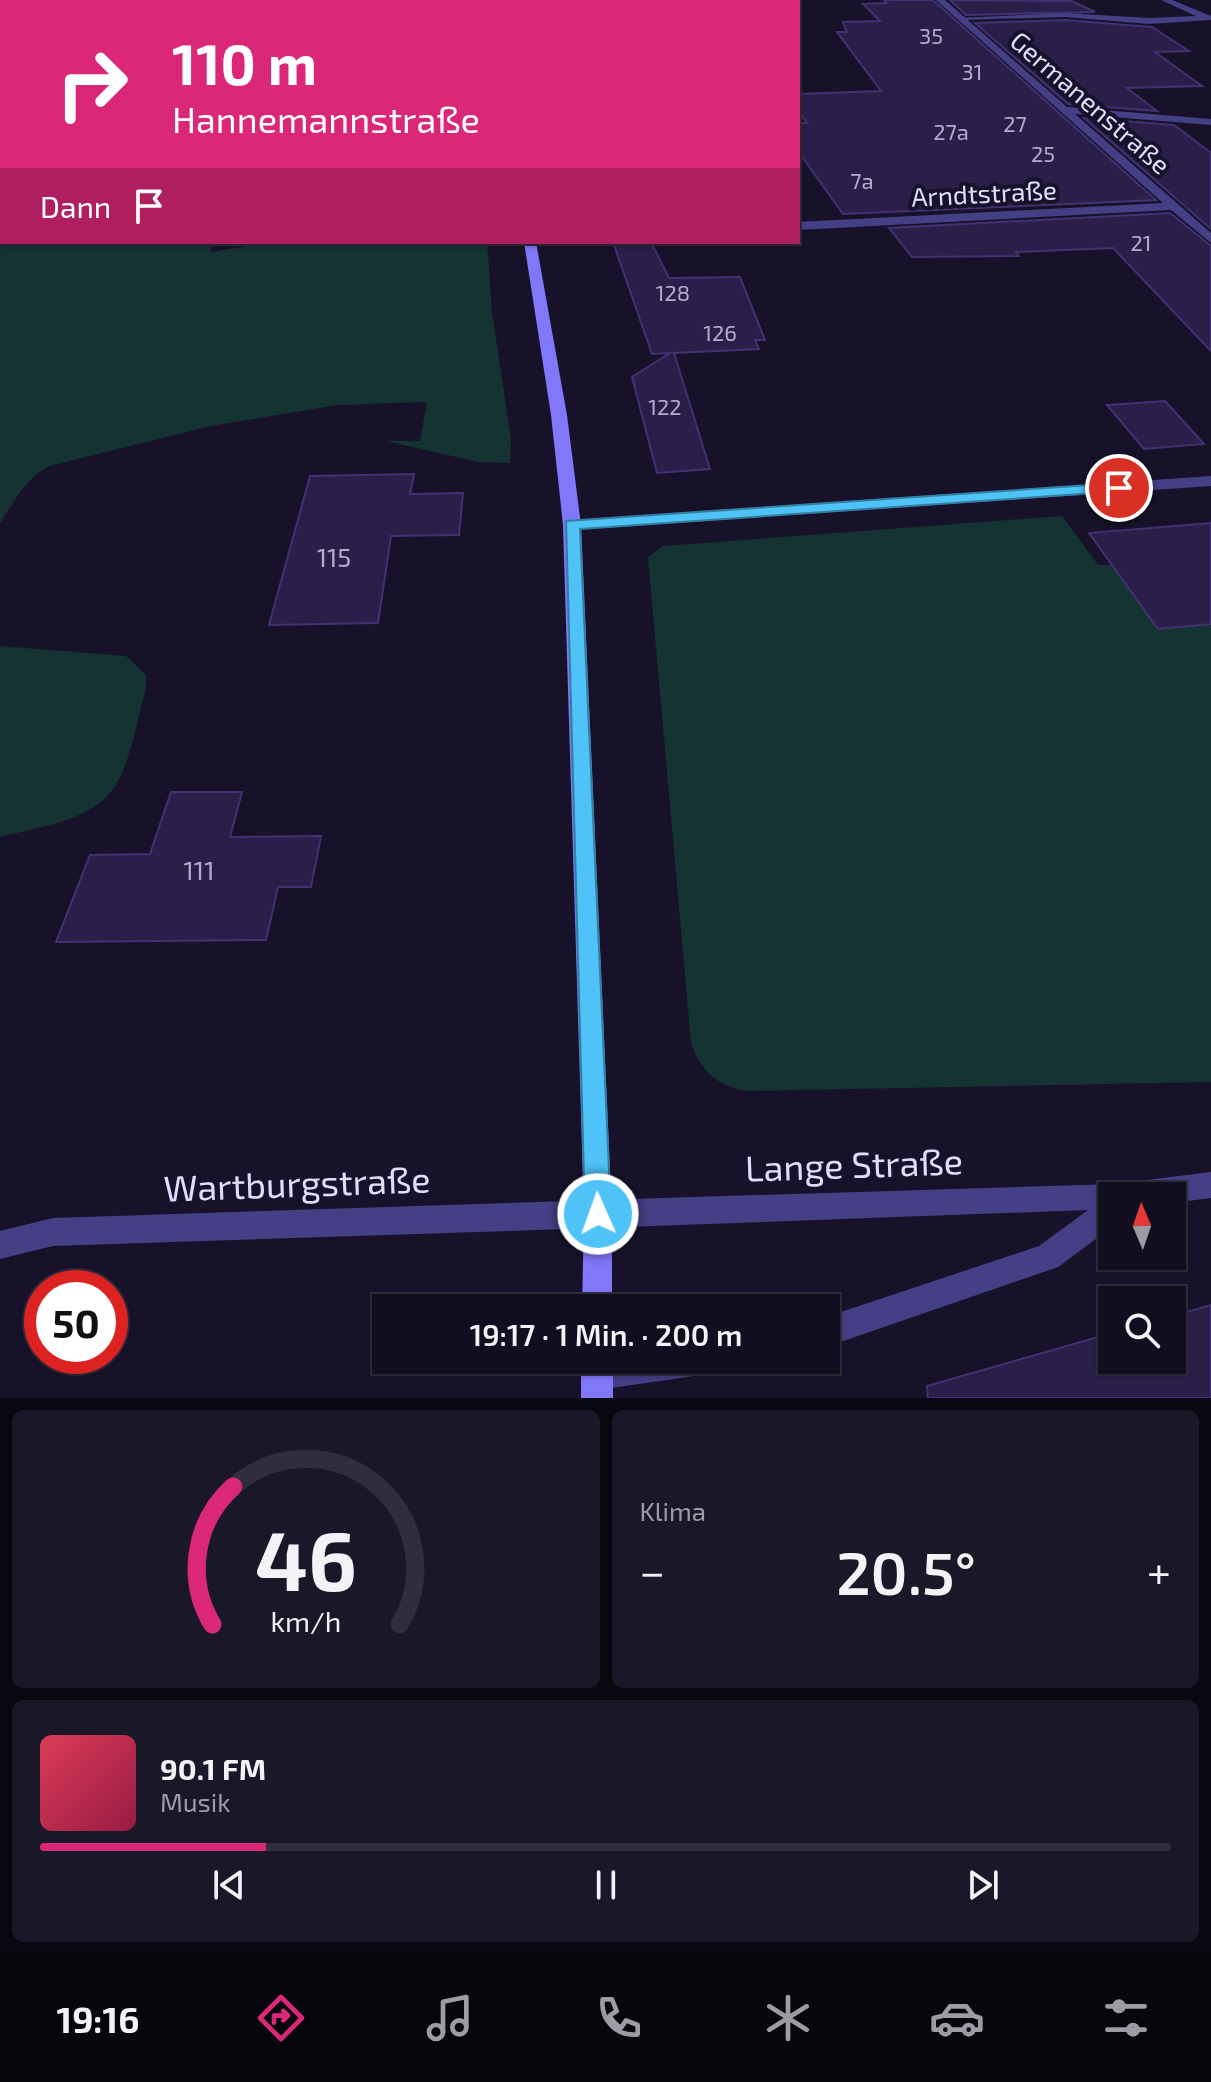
<!DOCTYPE html>
<html lang="de">
<head>
<meta charset="utf-8">
<style>
	:root { --surface:#110e1f; --page:#1a1728; --text:#f1f3f6; --muted:#9c9ca4; --line:#302e3d; --accent:#db2777 }
	body { margin:0; font-family:"Exo 2",sans-serif; background:var(--page); color:var(--text); height:100vh; display:flex; flex-direction:column; font-size:30px; white-space:nowrap }
	* { box-sizing:border-box; margin:0 }
	p { font-size:26px; color:var(--muted) }
	.icon { flex:none; width:44px; height:44px; fill:none; stroke:currentColor; stroke-width:2; stroke-linecap:round; stroke-linejoin:round }
	.map { position:relative; height:1398px; overflow:hidden }
	.side { display:flex; flex-direction:column; gap:12px; padding:12px; background:#090811; flex:1 }
	.side>* { flex:none }
	.hud { position:absolute; left:0px; top:0px; width:800px; height:244px; box-shadow:0 2px 6px #0004,0 0 0 2px var(--line); background:#db2777; color:#fff; overflow:hidden }
	.needle { width:52px; rotate:358deg }
	.controls { position:absolute; left:1098px; top:1182px; display:grid; gap:16px }
	.controls a { display:grid; place-items:center; width:88px; height:88px; border-radius:0px; background:var(--surface); box-shadow:0 2px 6px #0004,0 0 0 2px var(--line); font-size:40px }
	.speed { position:absolute; left:24px; top:1270px; display:flex; gap:16px; font-size:40px; font-weight:700; text-align:center }
	.speed>* { display:grid; place-content:center; width:104px; height:104px; border-radius:50%; background:var(--surface); box-shadow:0 2px 6px #0004,0 0 0 2px var(--line); line-height:1 }
	.speed .limit { border:12px solid #d22; background:#fff; color:#111 }
	.pin { position:absolute; display:grid; place-items:center; width:68px; height:68px; color:#fff; margin:-34px; border:4px solid #fff; border-radius:50%; box-shadow:0 2px 8px #0007 }
	.me { position:absolute; width:88px; margin:-44px; rotate:358deg; stroke-linejoin:round; filter:drop-shadow(0 0 6px #0008) }
	.turn { display:flex; align-items:center; gap:28px; height:168px; padding:0 40px; font-size:36px }
	.turn .icon { width:104px; height:104px; stroke-width:2.5 }
	.turn b { display:block; font-size:56px; line-height:68px }
	.then { display:flex; align-items:center; height:76px; padding:0 40px; background:#0003; gap:16px; font-size:30px }
	.big { font-size:60px; font-weight:600; line-height:1.1 }
	.side .card { flex:1; display:flex; flex-direction:column; justify-content:center; gap:12px; min-width:0; padding:0 28px; border-radius:12px; background:var(--page) }
	.side .dial { align-items:center; gap:0 }
	.dial svg { height:208px; overflow:visible; fill:none; stroke:var(--line); stroke-width:7; stroke-linecap:round; text-anchor:middle }
	.dial text { fill:var(--text); stroke:none }
	.song { display:flex; align-items:center; gap:24px }
	.cover { width:96px; height:96px; border-radius:12px; background:linear-gradient(135deg,hsl(350 70% 55%),hsl(340 70% 35%)) }
	.played { height:8px; border-radius:4px; background:linear-gradient(90deg,var(--accent) 20%,var(--line) 20%) }
	.keys { display:flex; justify-content:space-around; direction:ltr }
	.heat { display:flex; justify-content:space-between; align-items:center; font-size:44px; direction:ltr }
	.side .tiles { flex:1; display:grid; gap:12px; grid-template-columns:1fr 1fr }
	.card:last-child { grid-column:span 2 }
	.trip { position:absolute; left:372px; top:1294px; width:468px; height:80px; border-radius:0px; background:var(--surface); box-shadow:0 2px 6px #0004,0 0 0 2px var(--line); font-weight:600; line-height:80px; text-align:center }
	.tabs { display:flex; height:128px; justify-content:space-around; align-items:center; background:#07060c; color:var(--muted) }
	.tabs .icon { width:56px; height:56px }
	.tabs .current { color:var(--accent) }
	.tabs b { font-size:36px; color:var(--text) }
	.map>svg:first-child { display:block }
</style>
</head>
<body>
<div class="map">
<svg width="1211" height="1398" viewBox="0 0 1211 1398">
	<rect width="100%" height="100%" fill="#171229"/>
	<!-- green -->
	<path fill="#153333" d="M 0,0 L 344,0 L 2,2 L 0,73 Z
		M 0,225 L 2,242 L 212,242 L 211,252 L 273,242 L 487,242 L 492,312 L 511,439 L 510,463 L 478,462 L 386,441 L 420,441 L 427,402 L 337,405 L 210,426 L 49,466 C 25,479 14,502 0,523 Z
		M 1062,516 L 1098,565 L 1112,565 L 1157,629 L 1211,624 L 1211,1082 L 746,1091 C 717,1085 701,1072 691,1043 L 648,557 L 663,546 Z
		M 0,646 L 126,656 L 146,675 L 146,688 C 138,716 130,766 113,789 C 90,822 36,827 0,837 Z"/>
	<!-- building -->
	<path fill="#291f49" stroke="#423274" stroke-width="2" d="M 884,0 L 933,0 L 1156,200 L 843,214 L 798,151 L 798,123 L 807,123 L 798,110 L 798,94 L 881,91 L 837,32 L 847,32 L 843,22 L 880,21 L 863,4 L 887,3 Z
		M 950,0 L 1072,1 L 1095,12 L 966,15 Z
		M 1065,20 L 1152,27 L 1189,51 L 1155,52 L 1202,86 L 1127,88 L 1157,111 L 1068,104 L 975,23 Z
		M 1084,118 L 1174,125 L 1211,153 L 1211,229 Z
		M 1170,213 L 1211,246 L 1211,351 L 1113,248 L 1016,252 L 1019,256 L 912,257 L 889,228 Z
		M 613,242 L 651,242 L 669,278 L 740,277 L 765,340 L 755,340 L 759,349 L 674,353 L 710,469 L 657,473 L 632,377 L 670,353 L 652,354 Z
		M 1165,401 L 1204,444 L 1144,449 L 1107,405 Z
		M 414,474 L 410,494 L 463,493 L 459,535 L 391,536 L 378,623 L 269,625 L 310,476 Z
		M 1211,523 L 1211,624 L 1158,629 L 1089,533 Z
		M 171,792 L 242,792 L 230,837 L 321,836 L 311,887 L 278,887 L 266,940 L 56,942 L 90,855 L 150,854 Z
		M 1211,1305 L 1211,1398 L 928,1398 L 927,1386 L 1112,1333 L 1112,1360 L 1172,1360 L 1172,1316 Z"/>
	<g fill="none" stroke-linecap="round" stroke-linejoin="round">
		<!-- service -->
		<path fill="#453f86" fill-rule="evenodd" d="M 1161,0 L 1172,0 L 1211,16 L 1211,20 L 1149,24 L 1065,17 L 960,20 L 956,18 L 1065,13 L 1149,18 L 1196,16 Z"/>
		<!-- minor -->
		<path fill="#453f86" fill-rule="evenodd" d="M 936,0 L 945,0 L 1067,107 L 1211,119 L 1211,125 L 1075,114 L 1211,233 L 1211,243 L 1171,210 L 798,230 L 798,222 L 1163,203 Z
			M 1211,476 L 1211,486 L 572,530 L 563,525 L 572,520 Z
			M 598,1200 L 608,1204 L 612,1214 L 608,1224 L 598,1228 L 53,1246 L 0,1259 L 0,1231 L 53,1218 Z"/>
		<!-- tertiary -->
		<path fill="#453f86" fill-rule="evenodd" d="M 1211,1172 L 1211,1198 L 1172,1203 L 1172,1196 L 1112,1196 L 1112,1227 L 1058,1267 L 826,1347 L 826,1317 L 1039,1246 L 1088,1210 L 598,1228 L 588,1224 L 584,1214 L 588,1204 L 598,1200 L 1114,1184 Z
			M 593,1360 L 711,1360 L 706,1371 L 695,1376 L 597,1390 L 586,1385 L 581,1374 L 586,1363 Z"/>
		<!-- secondary -->
		<path fill="#8077f9" fill-rule="evenodd" d="M 466,0 L 474,0 L 475,2 L 467,2 Z
			M 524,242 L 536,242 L 567,415 L 581,525 L 612,1214 L 612,1308 L 582,1308 L 584,1214 L 563,525 L 551,415 Z
			M 581,1360 L 613,1360 L 613,1398 L 581,1398 Z"/>
	</g>
	<!-- route -->
	<path fill="#4fc3f7" stroke="#337fa1" stroke-width="2" d="M 1119,483 L 1124,485 L 1124,491 L 580,529 L 611,1214 L 607,1223 L 598,1227 L 589,1223 L 585,1214 L 566,521 Z"/>
	<g text-anchor="middle" stroke-width="8" stroke-linejoin="round" paint-order="stroke">
		<!-- far-number labels -->
		<g font-size="22" fill="#b3acd0">
			<text x="931" y="44">35</text>
			<text x="972" y="80">31</text>
			<text x="1015" y="132">27</text>
			<text x="951" y="140">27a</text>
			<text x="1043" y="162">25</text>
			<text x="862" y="189">7a</text>
			<text x="1141" y="251">21</text>
			<text x="673" y="301">128</text>
			<text x="720" y="341">126</text>
			<text x="665" y="415">122</text>
		</g>
		<!-- far-street labels -->
		<g font-size="26" fill="#e1dbfd" stroke="#171229">
			<text transform="translate(1090 103) rotate(41)" y="9">Germanenstraße</text>
			<text transform="translate(984 194) rotate(-3)" y="9">Arndtstraße</text>
		</g>
		<!-- number labels -->
		<g font-size="26" fill="#b3acd0">
			<text x="334" y="567">115</text>
			<text x="199" y="880">111</text>
		</g>
		<!-- near-street labels -->
		<g font-size="36" fill="#e1dbfd" stroke="#171229">
			<text transform="translate(854 1165) rotate(-2)" y="13">Lange Straße</text>
			<text transform="translate(297 1184) rotate(-2)" y="13">Wartburgstraße</text>
		</g>
	</g>
</svg>
<div class="controls">
<a><svg class="needle" viewBox="-14 -14 28 28"><path d="M0-13l5 13h-10z" fill="#e53935"/><path d="M0 13l5-13h-10z" fill="#9c9ca4"/></svg></a>
<a><svg class="icon" aria-label="search" viewBox="0 0 24 24"><circle cx="10" cy="10" r="6"/><path d="M15 15l6 6"/></svg></a>
</div>
<div class="speed"><div class="limit">50</div></div>
<div class="pin" style="left:1119px;top:488px;background:#d93025"><svg class="icon" aria-label="arrive" viewBox="0 0 24 24"><path d="M6 21V4h12l-3 4 3 4H6"/></svg></div>
<svg class="me" style="left:598px;top:1214px" viewBox="-20 -20 40 40"><circle r="17" fill="#4fc3f7" stroke="#fff" stroke-width="3"/><path d="M0-11L8 9 0 5-8 9z" fill="#fff"/></svg>
<div class="trip">19:17 · 1 Min. · 200 m</div>
<div class="hud">
<div class="turn"><svg class="icon" aria-label="right" viewBox="0 0 24 24"><path d="M7 20v-9h11M14 6l5 5-5 5"/></svg><div><b>110 m</b>Hannemannstraße</div></div>
<div class="then">Dann<svg class="icon" aria-label="arrive" viewBox="0 0 24 24"><path d="M6 21V4h12l-3 4 3 4H6"/></svg></div>
</div>
</div>
<section class="side">
<div class="tiles">
<div class="card dial"><svg viewBox="0 0 100 80">
<path d="M14 69A42 42 0 1 1 86 69"/>
<path d="M14 69A42 42 0 0 1 22 16" stroke="#db2777"/>
<text x="50" y="56" font-size="32" font-weight="700">46</text>
<text x="50" y="72" font-size="11">km/h</text>
</svg></div>
<div class="card"><p>Klima</p>
<div class="heat"><a>−</a><b class="big">20.5°</b><a>+</a></div>
</div>
<div class="card">
<div class="song"><i class="cover"></i><div><b>90.1 FM</b><p>Musik</p></div></div>
<div class="played"></div>
<div class="keys"><svg class="icon" aria-label="previous" viewBox="0 0 24 24"><path d="M18 5L8 12l10 7zM5 5v14"/></svg><svg class="icon" aria-label="pause" viewBox="0 0 24 24"><path d="M8 5v14M16 5v14"/></svg><svg class="icon" aria-label="next" viewBox="0 0 24 24"><path d="M6 5l10 7-10 7zM19 5v14"/></svg></div>
</div>
</div>
</section>
<nav class="tabs">
<b>19:16</b>
<svg class="icon current" aria-label="directions" viewBox="0 0 24 24"><path d="M12 3l9 9-9 9-9-9zM9 14v-3h6M13 9l2 2-2 2"/></svg>
<svg class="icon" aria-label="music" viewBox="0 0 24 24"><path d="M9 18V5l10-2v13"/><circle cx="6" cy="18" r="3"/><circle cx="16" cy="16" r="3"/></svg>
<svg class="icon" aria-label="phone" viewBox="0 0 24 24"><path d="M5 4h4l2 5-3 2q2 4 5 5l2-3 5 2v4C11 20 4 13 5 4z"/></svg>
<svg class="icon" aria-label="climate" viewBox="0 0 24 24"><path d="M12 3v18M4 7l16 10M4 17L20 7"/></svg>
<svg class="icon" aria-label="car" viewBox="0 0 24 24"><path d="M5 17H2v-5l4-1 3-4h7l3 4 3 1v5h-3M9 17h6M6 11h13"/><circle cx="7" cy="17" r="2"/><circle cx="17" cy="17" r="2"/></svg>
<svg class="icon" aria-label="filters" viewBox="0 0 24 24"><path d="M4 7h16M4 17h16"/><circle cx="9" cy="7" r="2"/><circle cx="15" cy="17" r="2"/></svg>
</nav>
</body>
</html>
